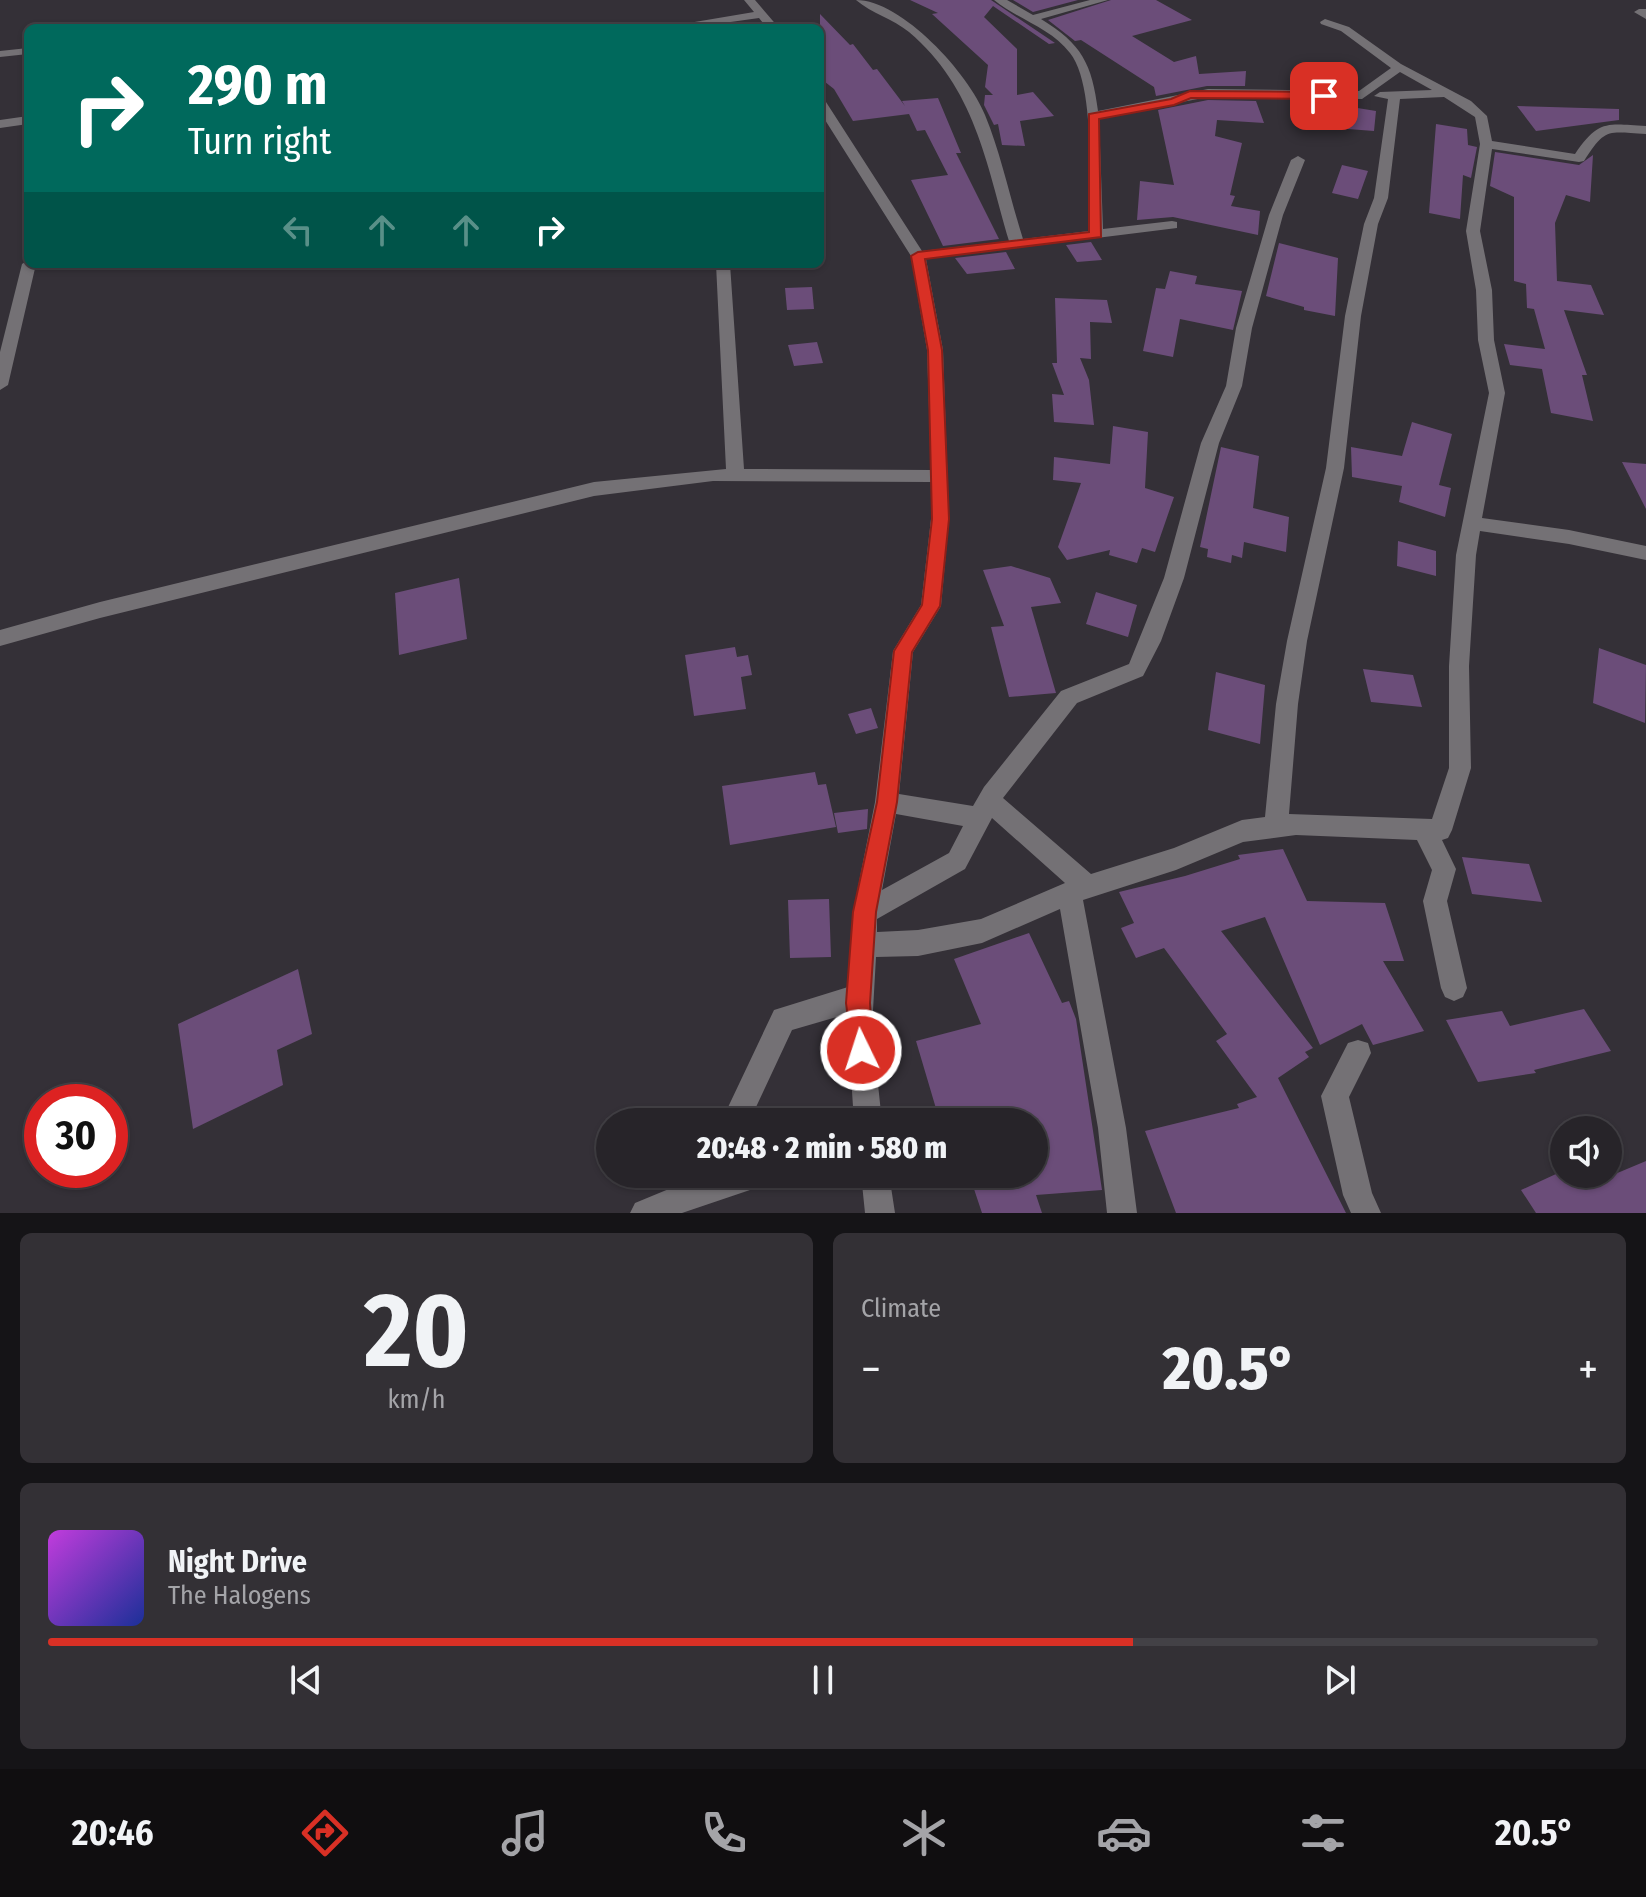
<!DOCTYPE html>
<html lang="en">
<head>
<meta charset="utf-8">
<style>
	:root { --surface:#272429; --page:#333035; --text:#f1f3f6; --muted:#a4a4a8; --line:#434146; --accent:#d93025 }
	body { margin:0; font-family:"Fira Sans Condensed",sans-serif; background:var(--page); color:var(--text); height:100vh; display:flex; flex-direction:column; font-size:30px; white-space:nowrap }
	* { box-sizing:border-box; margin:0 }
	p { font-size:26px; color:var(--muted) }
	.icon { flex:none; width:44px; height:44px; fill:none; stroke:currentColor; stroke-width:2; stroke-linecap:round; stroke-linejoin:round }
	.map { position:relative; height:1213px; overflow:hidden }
	.drawer { display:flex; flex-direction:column; gap:20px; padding:20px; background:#151417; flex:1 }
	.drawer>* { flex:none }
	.banner { position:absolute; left:24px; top:24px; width:800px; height:244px; border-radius:12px; box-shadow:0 2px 6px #0004,0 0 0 2px var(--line); background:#00695c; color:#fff; overflow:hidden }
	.fabs { position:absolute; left:1550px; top:1116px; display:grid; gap:16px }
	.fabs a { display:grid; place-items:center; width:72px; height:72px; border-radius:50%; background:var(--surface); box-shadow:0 2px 6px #0004,0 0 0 2px var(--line); font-size:40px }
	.speed { position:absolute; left:24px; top:1084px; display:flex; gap:16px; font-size:40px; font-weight:700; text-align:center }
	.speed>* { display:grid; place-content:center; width:104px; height:104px; border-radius:50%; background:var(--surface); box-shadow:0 2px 6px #0004,0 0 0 2px var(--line); line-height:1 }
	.speed .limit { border:12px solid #d22; background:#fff; color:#111 }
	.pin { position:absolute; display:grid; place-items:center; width:68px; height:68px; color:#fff; margin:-34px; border-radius:16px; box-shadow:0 4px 12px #0006 }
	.me { position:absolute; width:88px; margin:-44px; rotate:356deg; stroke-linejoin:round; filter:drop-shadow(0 0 6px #0008) }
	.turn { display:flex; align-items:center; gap:28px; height:168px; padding:0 32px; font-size:36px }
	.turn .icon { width:104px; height:104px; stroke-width:2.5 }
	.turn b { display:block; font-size:56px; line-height:68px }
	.lanes { display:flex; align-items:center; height:76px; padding:0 32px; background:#0003; justify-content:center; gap:40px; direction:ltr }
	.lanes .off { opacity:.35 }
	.big { font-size:60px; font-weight:800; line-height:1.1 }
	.drawer .widget { flex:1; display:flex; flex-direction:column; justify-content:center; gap:12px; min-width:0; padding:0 28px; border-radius:12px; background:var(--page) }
	.drawer .dial { align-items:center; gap:0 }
	.dial b { font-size:104px; line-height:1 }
	.song { display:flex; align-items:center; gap:24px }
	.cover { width:96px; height:96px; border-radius:12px; background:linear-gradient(135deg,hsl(290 70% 55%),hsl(230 70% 35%)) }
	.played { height:8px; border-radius:4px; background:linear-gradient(90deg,var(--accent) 70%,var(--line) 70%) }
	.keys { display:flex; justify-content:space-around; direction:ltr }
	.heat { display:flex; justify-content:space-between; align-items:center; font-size:44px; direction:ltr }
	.drawer .tiles { flex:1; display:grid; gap:20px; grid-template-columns:1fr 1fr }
	.widget:last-child { grid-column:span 2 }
	.trip { position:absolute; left:596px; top:1108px; width:452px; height:80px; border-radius:40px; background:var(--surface); box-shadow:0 2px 6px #0004,0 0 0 2px var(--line); font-weight:800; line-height:80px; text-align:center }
	.menu { display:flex; height:128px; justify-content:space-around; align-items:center; background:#100e10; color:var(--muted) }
	.menu .icon { width:56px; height:56px }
	.menu .active { color:var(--accent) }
	.menu b { font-size:36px; color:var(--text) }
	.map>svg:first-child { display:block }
</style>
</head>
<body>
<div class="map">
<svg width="1646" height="1213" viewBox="0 0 1646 1213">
	<rect width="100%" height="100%" fill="#343037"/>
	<!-- building -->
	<path fill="#6b4d79" d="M 910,0 L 991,0 L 1055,43 L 1049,44 L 993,6 L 984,17 L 1017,49 L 1017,95 L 1033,92 L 1054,116 L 1020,121 L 1025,146 L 1002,145 L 998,124 L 994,125 L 984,105 L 985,95 L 993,95 L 985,87 L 988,65 L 932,14 L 938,13 Z
		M 1013,0 L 1078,0 L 1033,12 Z
		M 1111,0 L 1156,0 L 1192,20 L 1132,36 L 1174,62 L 1196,56 L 1199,74 L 1246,71 L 1245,86 L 1207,86 L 1156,96 L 1154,87 L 1081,40 L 1075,41 L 1048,20 Z
		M 820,14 L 850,45 L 853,44 L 873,70 L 877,69 L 905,106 L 902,101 L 938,98 L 961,153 L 956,153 L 999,239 L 943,246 L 911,180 L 948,175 L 925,130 L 917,131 L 909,114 L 853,121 L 834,89 L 820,78 Z
		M 1208,100 L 1256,101 L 1264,123 L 1217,120 L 1215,136 L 1242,143 L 1230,195 L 1235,196 L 1231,206 L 1260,211 L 1258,235 L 1173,217 L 1137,220 L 1140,181 L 1174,185 L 1158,110 Z
		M 1339,105 L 1376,111 L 1374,131 L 1348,129 Z
		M 1517,106 L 1619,109 L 1619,120 L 1536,131 Z
		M 1436,124 L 1467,129 L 1468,145 L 1477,147 L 1471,178 L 1463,175 L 1460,219 L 1429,213 Z
		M 1495,152 L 1579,165 L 1593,155 L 1590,202 L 1566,195 L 1555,223 L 1557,281 L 1591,285 L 1604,315 L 1564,310 L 1587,375 L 1582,375 L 1593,421 L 1551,413 L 1542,369 L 1510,365 L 1504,344 L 1545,349 L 1534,309 L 1527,308 L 1526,284 L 1514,281 L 1514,197 L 1490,186 Z
		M 1342,165 L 1368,171 L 1358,199 L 1332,193 Z
		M 1091,242 L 1102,260 L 1077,262 L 1066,245 Z
		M 1279,243 L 1338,258 L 1335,316 L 1304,310 L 1304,307 L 1266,296 Z
		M 1006,252 L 1015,269 L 967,274 L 955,258 Z
		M 1170,271 L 1197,276 L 1195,284 L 1242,291 L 1233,330 L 1180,319 L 1173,357 L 1143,351 L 1156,288 L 1165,289 Z
		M 812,287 L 814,309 L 787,310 L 785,288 Z
		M 1055,298 L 1107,300 L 1112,323 L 1090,322 L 1091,359 L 1080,358 L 1089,380 L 1094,425 L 1054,422 L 1052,394 L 1064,395 L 1052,363 L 1057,363 Z
		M 817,342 L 823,363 L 794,366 L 788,345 Z
		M 1412,422 L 1452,434 L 1439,485 L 1451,488 L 1445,517 L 1399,502 L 1402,486 L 1352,477 L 1351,447 L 1402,456 Z
		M 1113,426 L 1148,432 L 1145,488 L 1174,497 L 1155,552 L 1142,548 L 1137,563 L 1109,555 L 1110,550 L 1067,560 L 1058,547 L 1081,483 L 1053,480 L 1054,457 L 1110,464 Z
		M 1221,447 L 1259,456 L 1253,508 L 1289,517 L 1286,552 L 1244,542 L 1242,558 L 1232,555 L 1231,563 L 1207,557 L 1208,549 L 1200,547 Z
		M 1622,462 L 1646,464 L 1646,509 Z
		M 1398,541 L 1436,551 L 1436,576 L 1397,566 Z
		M 1011,566 L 1050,578 L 1061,603 L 1031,607 L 1056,693 L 1009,697 L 991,627 L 1004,626 L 983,570 Z
		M 459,578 L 467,639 L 399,655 L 395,593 Z
		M 1096,592 L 1137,605 L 1128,637 L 1086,624 Z
		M 735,647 L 737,657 L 748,655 L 752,675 L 741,677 L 746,709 L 694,716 L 685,655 Z
		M 1599,648 L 1646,665 L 1645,723 L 1593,703 Z
		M 1363,669 L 1413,675 L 1422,707 L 1371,702 Z
		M 1216,672 L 1265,685 L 1260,744 L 1208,730 Z
		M 871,708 L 878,728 L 856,734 L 848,714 Z
		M 815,772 L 818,785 L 826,784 L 836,827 L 730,845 L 722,786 Z
		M 868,809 L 867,829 L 838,833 L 834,813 Z
		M 1283,849 L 1307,901 L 1385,903 L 1404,961 L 1383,961 L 1424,1031 L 1373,1045 L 1362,1024 L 1320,1045 L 1265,917 L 1221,931 L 1313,1048 L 1305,1052 L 1309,1057 L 1278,1078 L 1346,1213 L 1176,1213 L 1145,1131 L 1239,1108 L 1237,1104 L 1257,1097 L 1216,1041 L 1227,1034 L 1164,948 L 1136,958 L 1121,928 L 1134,923 L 1119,892 L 1185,876 L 1240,859 L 1238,855 Z
		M 1462,857 L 1529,864 L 1542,902 L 1472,894 Z
		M 829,899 L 831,957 L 790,958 L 788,900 Z
		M 1029,933 L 1062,1003 L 1069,1001 L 1076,1019 L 1102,1190 L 1036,1195 L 1042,1213 L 982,1213 L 969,1174 L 1034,1174 L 1034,1122 L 940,1122 L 916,1041 L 981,1024 L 954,959 Z
		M 298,969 L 312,1034 L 277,1050 L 283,1085 L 193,1129 L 178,1024 Z
		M 1584,1009 L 1611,1051 L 1534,1070 L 1536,1073 L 1478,1082 L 1446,1020 L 1502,1011 L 1510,1026 Z
		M 1646,1161 L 1646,1213 L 1536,1213 L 1521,1190 L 1556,1174 L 1615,1174 Z"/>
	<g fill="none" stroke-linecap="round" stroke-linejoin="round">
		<!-- minor -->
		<path fill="#747175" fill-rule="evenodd" d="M 744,0 L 755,0 L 779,28 L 767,28 L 759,18 L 688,28 L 659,28 L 754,12 Z
			M 856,0 C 902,0 969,74 985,115 C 1001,154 1010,198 1023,239 L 1089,231 C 1089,190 1096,85 1070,53 C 1051,28 1017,19 994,0 L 1007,0 L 1033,15 L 1090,0 L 1108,0 L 1041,19 C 1082,44 1092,64 1098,111 L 1208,89 L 1359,91 L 1391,68 L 1341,31 L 1321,24 L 1320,22 L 1325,19 L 1349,27 L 1401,64 L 1471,101 L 1487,116 L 1492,141 L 1575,154 C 1599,119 1607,124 1646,126 L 1646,134 C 1607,132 1606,127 1584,161 L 1579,162 L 1492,149 L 1480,231 L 1492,290 L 1494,340 L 1505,393 L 1482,518 L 1569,530 L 1646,546 L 1646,560 L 1569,544 L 1480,531 L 1476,555 L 1469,666 L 1471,768 L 1452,830 L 1448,838 L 1442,840 L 1456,869 L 1447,901 L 1467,988 L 1463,997 L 1454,1001 L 1445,997 L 1441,988 L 1423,901 L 1432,870 L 1417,840 L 1296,835 L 1243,842 L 1176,870 L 1083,900 L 1126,1128 L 1137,1213 L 1107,1213 L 1098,1128 L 1060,909 L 982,943 L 918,956 L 876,957 L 872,1028 L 882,1122 L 854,1122 L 847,1014 L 792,1030 L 749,1122 L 721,1122 L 774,1010 L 848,987 L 853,912 L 875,802 L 893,651 L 921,605 L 931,519 L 931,482 L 713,481 L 594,496 L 100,618 L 0,646 L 0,630 L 100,602 L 594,482 L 726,469 L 716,264 L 730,264 L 744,469 L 931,470 L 927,350 L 911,256 L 820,112 L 820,98 L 826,102 L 922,251 L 1009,241 C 986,162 975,88 909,32 C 893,19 871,13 856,0 ZM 1400,72 L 1432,90 L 1380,92 L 1374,96 L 1388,99 L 1374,198 L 1364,224 L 1345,316 L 1326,468 L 1287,641 L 1276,704 L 1265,817 L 1242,820 L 1174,848 L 1091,874 L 1003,798 L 1077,703 L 1143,676 L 1161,641 L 1184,578 L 1219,443 L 1242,386 L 1252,328 L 1283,215 L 1305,160 L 1298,156 L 1291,160 L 1269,215 L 1236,328 L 1226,386 L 1201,443 L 1164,578 L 1129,664 L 1061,691 L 984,787 L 973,806 L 899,794 L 913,652 L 941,606 L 949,519 L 943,350 L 926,259 L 1177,228 L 1177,222 L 1172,221 L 1103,229 L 1099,118 L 1208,97 L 1362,99 ZM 1444,97 L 1475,117 L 1480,144 L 1466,231 L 1476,290 L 1478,340 L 1489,393 L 1456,555 L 1449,666 L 1449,768 L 1432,819 L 1289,814 L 1298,704 L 1307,641 L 1344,468 L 1361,316 L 1378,224 L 1388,198 L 1400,99 ZM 896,814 L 963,826 L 949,853 L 882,890 ZM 992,818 L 1065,883 L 981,919 L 918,930 L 877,932 L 877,919 L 965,869 Z
			M 1639,9 L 1646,9 L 1646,19 L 1634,12 Z
			M 28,48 L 28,54 L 0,57 L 0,51 Z
			M 28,116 L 28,124 L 0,128 L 0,120 Z
			M 28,260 L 28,264 L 36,264 L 8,385 L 0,390 L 0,352 L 22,264 Z
			M 1358,1040 L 1368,1043 L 1371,1053 L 1349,1097 L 1372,1193 L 1381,1213 L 1351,1213 L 1343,1195 L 1321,1096 L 1348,1043 Z
			M 696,1174 L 772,1174 L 768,1184 L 682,1213 L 630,1213 L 635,1203 L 693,1179 Z
			M 861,1174 L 889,1174 L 895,1213 L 865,1213 Z"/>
	</g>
	<!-- route -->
	<path fill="#d93025" stroke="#8d1f18" stroke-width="2" d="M 1190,91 L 1324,92 L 1329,96 L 1324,99 L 1191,98 L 1174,105 L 1099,119 L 1101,237 L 925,259 L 942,350 L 949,519 L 940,606 L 912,652 L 897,802 L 876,912 L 870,1003 L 873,1050 L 870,1058 L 861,1062 L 853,1058 L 846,1003 L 853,912 L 877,802 L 894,651 L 922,605 L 932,519 L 928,350 L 911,256 L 918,252 L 1089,232 L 1089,114 L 1171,99 Z"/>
</svg>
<div class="fabs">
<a><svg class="icon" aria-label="sound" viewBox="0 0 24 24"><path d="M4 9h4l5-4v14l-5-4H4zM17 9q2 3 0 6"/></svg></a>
</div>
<div class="speed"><div class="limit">30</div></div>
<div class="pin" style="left:1324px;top:96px;background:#d93025"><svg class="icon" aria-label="arrive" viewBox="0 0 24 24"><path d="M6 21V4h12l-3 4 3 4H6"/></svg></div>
<svg class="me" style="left:861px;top:1050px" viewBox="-20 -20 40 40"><circle r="17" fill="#d93025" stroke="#fff" stroke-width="3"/><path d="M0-11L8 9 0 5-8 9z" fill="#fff"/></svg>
<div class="trip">20:48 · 2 min · 580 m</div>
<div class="banner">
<div class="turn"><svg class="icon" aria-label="right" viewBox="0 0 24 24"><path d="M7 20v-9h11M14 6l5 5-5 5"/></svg><div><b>290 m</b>Turn right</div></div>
<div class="lanes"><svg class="icon off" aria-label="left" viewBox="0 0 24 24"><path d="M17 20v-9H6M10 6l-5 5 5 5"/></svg><svg class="icon off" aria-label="ahead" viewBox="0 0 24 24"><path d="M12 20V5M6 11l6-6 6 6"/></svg><svg class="icon off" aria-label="ahead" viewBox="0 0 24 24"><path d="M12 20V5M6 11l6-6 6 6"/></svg><svg class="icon" aria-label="right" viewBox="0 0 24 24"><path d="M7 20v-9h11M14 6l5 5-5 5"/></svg></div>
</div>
</div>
<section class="drawer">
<div class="tiles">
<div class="widget dial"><b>20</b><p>km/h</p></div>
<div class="widget"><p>Climate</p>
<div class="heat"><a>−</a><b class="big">20.5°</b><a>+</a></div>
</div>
<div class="widget">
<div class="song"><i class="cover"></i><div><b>Night Drive</b><p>The Halogens</p></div></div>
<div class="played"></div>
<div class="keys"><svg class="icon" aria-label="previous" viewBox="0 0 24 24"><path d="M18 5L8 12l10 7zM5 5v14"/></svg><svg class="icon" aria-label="pause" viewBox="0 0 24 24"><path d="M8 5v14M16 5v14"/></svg><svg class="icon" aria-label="next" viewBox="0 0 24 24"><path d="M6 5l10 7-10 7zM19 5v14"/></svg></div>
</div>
</div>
</section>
<nav class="menu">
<b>20:46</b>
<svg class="icon active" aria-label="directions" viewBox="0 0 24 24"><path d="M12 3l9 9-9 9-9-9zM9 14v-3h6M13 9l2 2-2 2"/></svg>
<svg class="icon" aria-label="music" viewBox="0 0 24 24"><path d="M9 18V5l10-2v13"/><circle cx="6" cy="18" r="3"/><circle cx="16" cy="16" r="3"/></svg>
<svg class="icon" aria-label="phone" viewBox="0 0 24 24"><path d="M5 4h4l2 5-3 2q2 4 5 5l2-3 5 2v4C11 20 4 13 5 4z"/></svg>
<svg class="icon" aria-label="climate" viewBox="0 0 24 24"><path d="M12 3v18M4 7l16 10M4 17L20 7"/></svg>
<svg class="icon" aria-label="car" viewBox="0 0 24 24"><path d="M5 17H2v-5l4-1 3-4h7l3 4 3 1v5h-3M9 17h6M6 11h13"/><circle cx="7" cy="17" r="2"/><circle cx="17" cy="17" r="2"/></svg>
<svg class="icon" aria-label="filters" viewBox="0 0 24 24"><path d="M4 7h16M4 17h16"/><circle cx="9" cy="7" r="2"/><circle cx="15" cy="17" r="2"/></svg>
<b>20.5°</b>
</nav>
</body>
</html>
